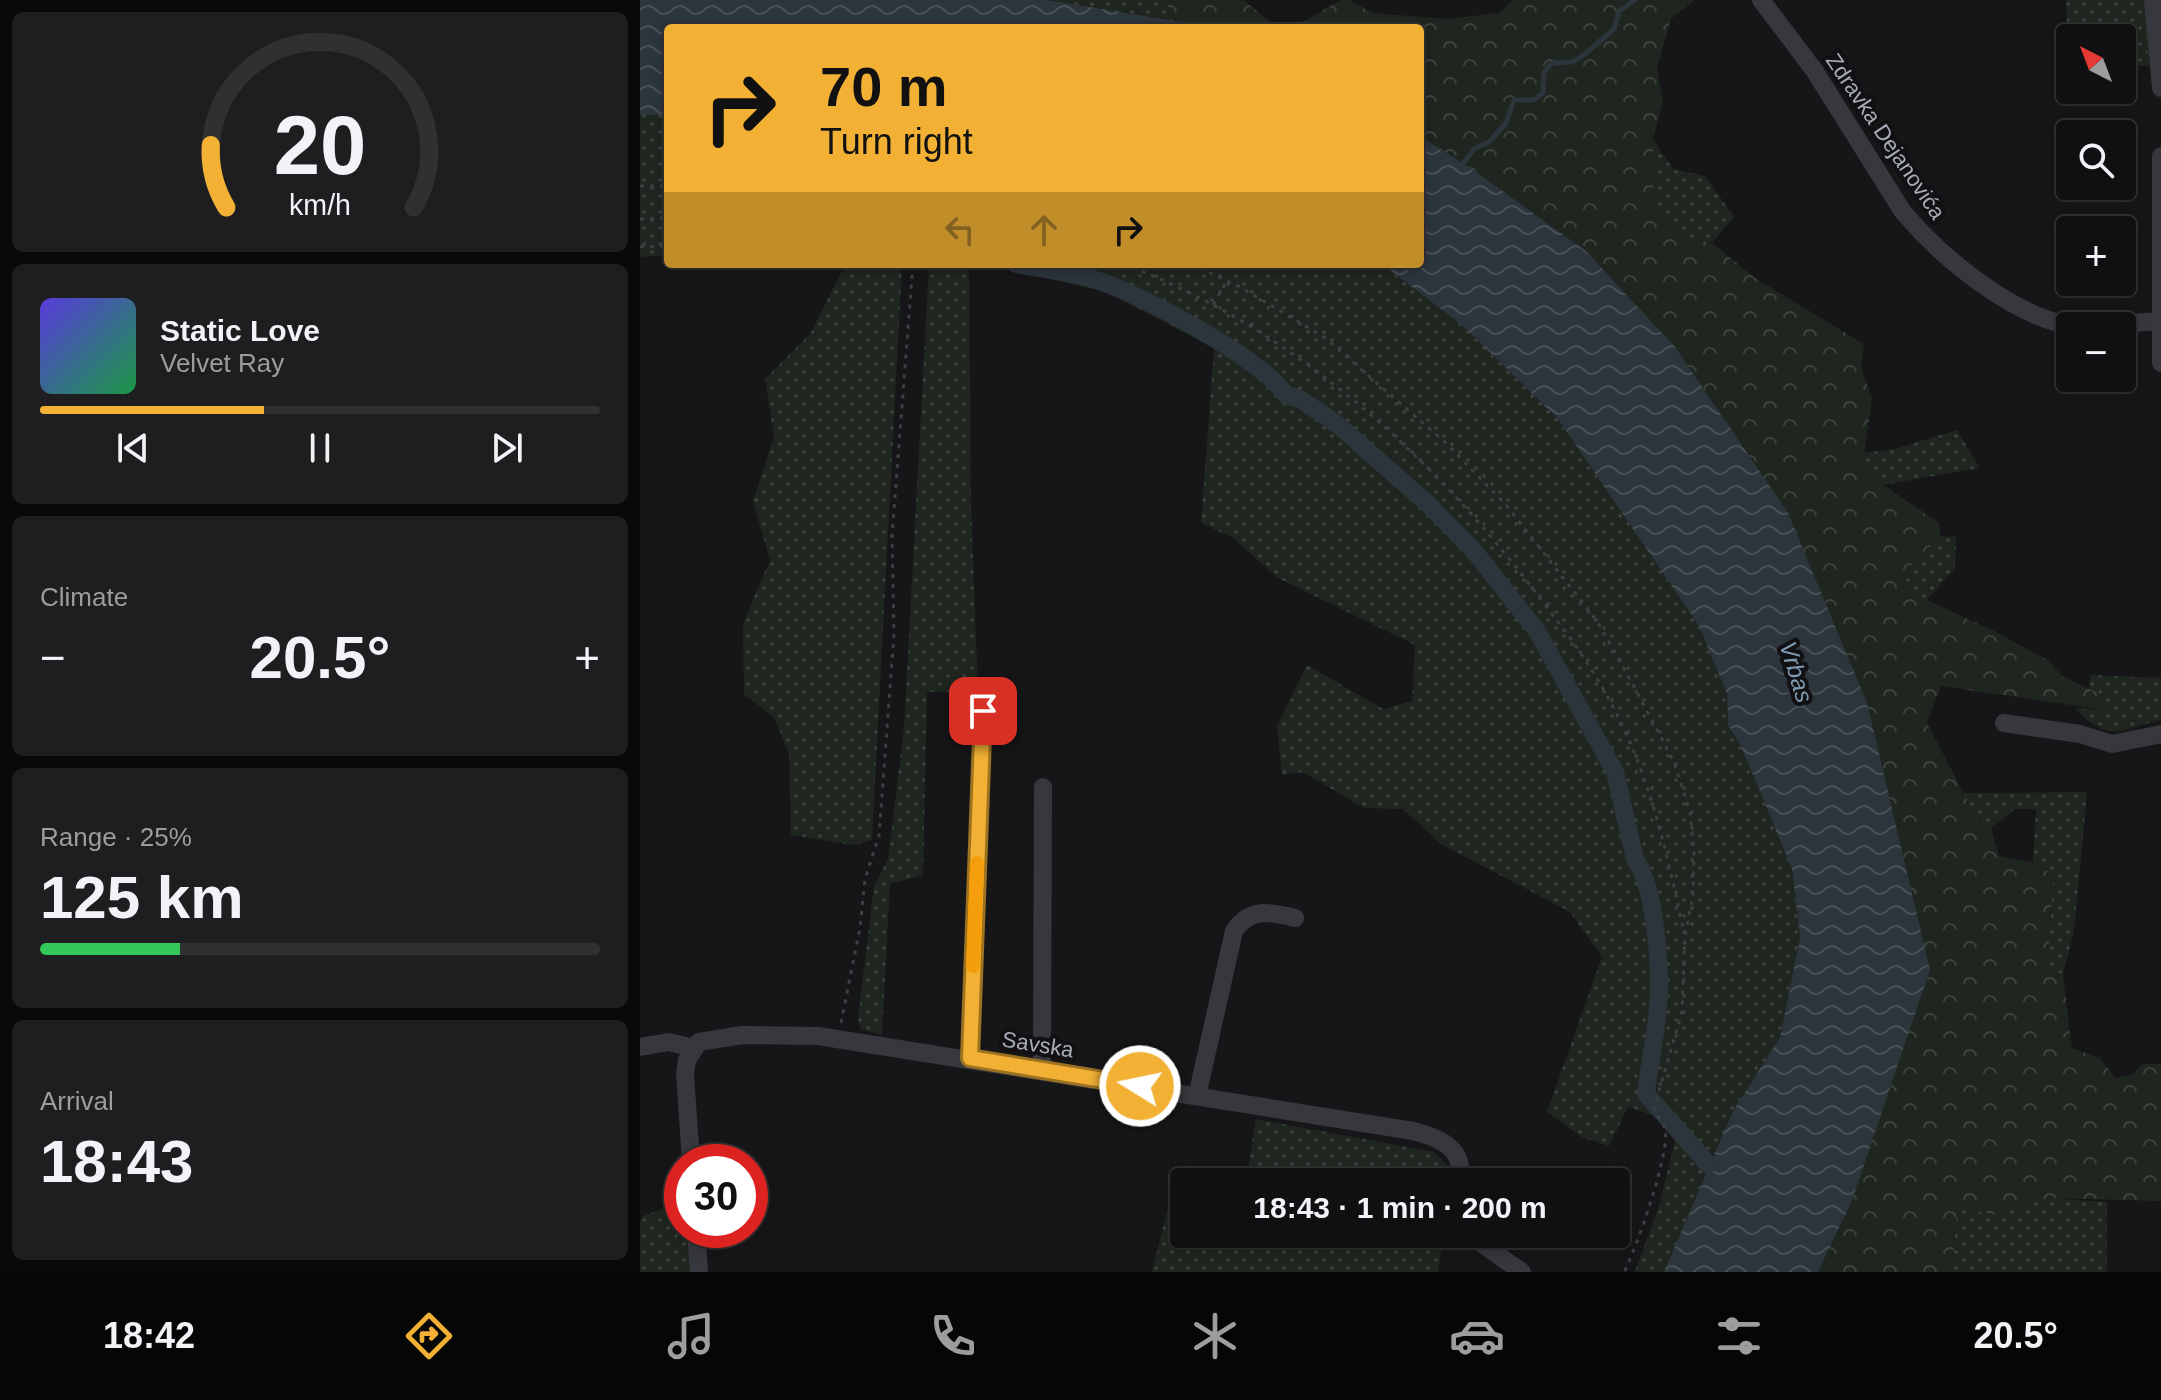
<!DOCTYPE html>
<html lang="en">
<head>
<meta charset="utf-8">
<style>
	:root { --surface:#101012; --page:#1e1e20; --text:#f1f3f6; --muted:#9c9d9f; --line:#303032; --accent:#f2b134 }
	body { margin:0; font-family:Helvetica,sans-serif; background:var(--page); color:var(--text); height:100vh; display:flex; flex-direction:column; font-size:30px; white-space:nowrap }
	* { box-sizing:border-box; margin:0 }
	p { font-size:26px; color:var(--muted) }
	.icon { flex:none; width:44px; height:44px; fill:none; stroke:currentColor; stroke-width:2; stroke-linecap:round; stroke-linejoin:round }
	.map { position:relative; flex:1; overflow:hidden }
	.panel { display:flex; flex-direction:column; gap:12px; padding:12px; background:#09090a; width:640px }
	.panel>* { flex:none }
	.banner { position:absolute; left:24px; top:24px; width:760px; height:244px; border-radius:8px; box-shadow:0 4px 12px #0003,0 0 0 2px var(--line); background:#f2b134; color:#111; overflow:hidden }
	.needle { width:52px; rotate:318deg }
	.fabs { position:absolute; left:1416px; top:24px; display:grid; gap:16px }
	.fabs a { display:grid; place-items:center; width:80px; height:80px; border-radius:8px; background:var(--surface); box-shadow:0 4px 12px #0003,0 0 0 2px var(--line); font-size:40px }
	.speed { position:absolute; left:24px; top:1144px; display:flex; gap:16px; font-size:40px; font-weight:700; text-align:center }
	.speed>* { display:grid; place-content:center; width:104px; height:104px; border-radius:50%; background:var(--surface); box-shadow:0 4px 12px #0003,0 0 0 2px var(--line); line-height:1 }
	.speed .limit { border:12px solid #d22; background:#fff; color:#111 }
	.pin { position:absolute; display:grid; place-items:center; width:68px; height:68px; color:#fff; margin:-34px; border-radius:16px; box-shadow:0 4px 12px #0006 }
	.me { position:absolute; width:88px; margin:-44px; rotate:280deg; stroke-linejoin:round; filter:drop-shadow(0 0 6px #0008) }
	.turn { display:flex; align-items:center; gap:28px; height:168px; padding:0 24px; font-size:36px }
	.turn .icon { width:104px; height:104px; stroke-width:2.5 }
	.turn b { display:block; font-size:56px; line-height:68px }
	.lanes { display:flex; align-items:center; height:76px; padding:0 24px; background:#0003; justify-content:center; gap:40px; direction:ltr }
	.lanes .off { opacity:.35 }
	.big { font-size:60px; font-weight:800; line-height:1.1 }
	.panel .tile { flex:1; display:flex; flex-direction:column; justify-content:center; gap:12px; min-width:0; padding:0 28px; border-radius:12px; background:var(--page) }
	.panel .dial { align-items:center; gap:0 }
	.dial svg { height:208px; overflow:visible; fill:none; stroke:var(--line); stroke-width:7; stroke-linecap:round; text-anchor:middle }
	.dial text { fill:var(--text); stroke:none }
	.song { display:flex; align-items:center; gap:24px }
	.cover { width:96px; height:96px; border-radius:12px; background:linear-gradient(135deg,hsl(250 70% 55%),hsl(140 70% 35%)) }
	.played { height:8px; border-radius:4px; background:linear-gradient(90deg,var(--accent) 40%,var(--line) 40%) }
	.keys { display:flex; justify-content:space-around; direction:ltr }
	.heat { display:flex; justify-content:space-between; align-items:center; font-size:44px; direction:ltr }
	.charge { height:12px; border-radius:6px; background:linear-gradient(90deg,#34c759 25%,var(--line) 0) }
	.trip { position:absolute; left:530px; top:1168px; width:460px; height:80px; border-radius:8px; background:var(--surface); box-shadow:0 4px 12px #0003,0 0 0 2px var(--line); font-weight:800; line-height:80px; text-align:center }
	.tab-bar { display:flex; height:128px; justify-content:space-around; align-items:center; background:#060607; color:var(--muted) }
	.tab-bar .icon { width:56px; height:56px }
	.tab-bar .on { color:var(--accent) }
	.tab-bar b { font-size:36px; color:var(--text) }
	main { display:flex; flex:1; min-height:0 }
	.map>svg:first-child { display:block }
</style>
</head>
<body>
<main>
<section class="panel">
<div class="tile dial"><svg viewBox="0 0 100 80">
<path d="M14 69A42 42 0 1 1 86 69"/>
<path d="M14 69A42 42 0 0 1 8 45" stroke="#f2b134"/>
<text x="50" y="56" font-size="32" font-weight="700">20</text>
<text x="50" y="72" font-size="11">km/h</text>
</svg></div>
<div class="tile">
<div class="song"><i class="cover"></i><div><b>Static Love</b><p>Velvet Ray</p></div></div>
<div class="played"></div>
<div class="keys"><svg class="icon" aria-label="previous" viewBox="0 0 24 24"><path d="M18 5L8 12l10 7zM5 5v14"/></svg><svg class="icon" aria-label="pause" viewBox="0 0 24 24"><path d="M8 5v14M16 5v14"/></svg><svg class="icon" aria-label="next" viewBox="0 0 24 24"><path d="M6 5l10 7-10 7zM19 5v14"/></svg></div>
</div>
<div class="tile"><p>Climate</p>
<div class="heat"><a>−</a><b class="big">20.5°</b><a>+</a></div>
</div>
<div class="tile"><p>Range · 25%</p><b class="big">125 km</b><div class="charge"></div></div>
<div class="tile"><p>Arrival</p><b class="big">18:43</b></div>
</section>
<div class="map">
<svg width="1521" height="1272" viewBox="0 0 1521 1272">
	<defs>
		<pattern id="grass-dots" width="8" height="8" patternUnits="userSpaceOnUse" patternTransform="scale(2)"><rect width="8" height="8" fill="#1e261f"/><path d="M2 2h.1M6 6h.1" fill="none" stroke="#3c433d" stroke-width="1.8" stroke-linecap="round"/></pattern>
		<pattern id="forest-crowns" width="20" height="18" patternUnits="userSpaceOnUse" patternTransform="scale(2)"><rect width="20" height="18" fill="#1e261f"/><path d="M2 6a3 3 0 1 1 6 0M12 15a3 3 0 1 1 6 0" fill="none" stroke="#3c433d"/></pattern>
		<pattern id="water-waves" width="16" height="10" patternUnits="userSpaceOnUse" patternTransform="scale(2)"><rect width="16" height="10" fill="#2c353c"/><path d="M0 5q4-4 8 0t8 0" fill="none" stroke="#485056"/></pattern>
	</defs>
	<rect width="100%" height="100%" fill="#161618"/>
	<!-- grass -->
	<path fill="url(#grass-dots)" d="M 407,0 L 525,0 L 533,20 Z
		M 1426,0 L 1505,0 L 1509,66 L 1482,66 L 1482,38 L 1430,38 L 1428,65 Z
		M 0,115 L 28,115 L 28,255 L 0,257 Z
		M 1013,139 L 1033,169 L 1065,176 L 1094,217 L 1072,243 L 1033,234 L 1014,205 Z
		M 244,264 L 262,264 L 232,840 L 213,845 L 151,835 L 149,754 L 135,719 L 104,694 L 103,623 L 130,560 L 113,501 L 134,436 L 125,379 L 170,334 L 202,271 Z
		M 289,264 L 329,264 L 331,506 L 338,691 L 287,692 L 283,875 L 250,884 L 242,1035 L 221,1030 L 218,1018 L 234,886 L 248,859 L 264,729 Z
		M 347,264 L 742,264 L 823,326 L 918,419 L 1059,626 L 1087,694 L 1088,725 L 1101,746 L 1152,869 L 1160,938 L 1140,1037 L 1092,1113 L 1024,1272 L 995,1272 L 1019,1206 L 1039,1124 L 988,1107 L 969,1146 L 942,1137 L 907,1112 L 962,957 L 930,912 L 801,844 L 763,809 L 724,808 L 663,772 L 642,775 L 637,726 L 667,665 L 743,709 L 772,701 L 775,645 L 638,578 L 593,538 L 561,523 L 574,348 L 466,292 Z
		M 1317,430 L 1340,468 L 1242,485 L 1222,470 L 1224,453 L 1255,449 Z
		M 1300,536 L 1316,537 L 1315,568 L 1287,600 L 1263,589 L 1271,566 Z
		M 1451,675 L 1521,678 L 1521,720 C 1479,730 1467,743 1435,708 L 1465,710 L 1462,695 L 1449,689 Z
		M 1447,792 L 1434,931 L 1423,975 L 1408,968 L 1413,875 L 1393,862 L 1396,809 L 1375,809 L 1351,828 L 1332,809 L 1323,793 Z
		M 616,1119 L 794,1152 L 806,1164 L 810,1182 L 563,1182 L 607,1175 Z
		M 536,1174 L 562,1182 L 544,1182 L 544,1234 L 804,1234 L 798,1272 L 512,1272 Z
		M 1409,1198 L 1467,1202 L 1467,1272 L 1312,1272 L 1317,1209 L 1355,1214 Z
		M 42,1202 L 42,1230 L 48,1230 L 51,1272 L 0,1272 L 0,1222 L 3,1216 Z"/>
	<!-- forest -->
	<path fill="url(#forest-crowns)" d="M 525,0 L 603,0 L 639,28 L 666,20 L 701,0 L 710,0 L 732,13 L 807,19 L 859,13 L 873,0 L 1054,0 L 1031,19 L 1017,68 L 1023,102 L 1013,139 L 1014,205 L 1033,234 L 1072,243 L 1115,278 L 1224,344 L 1221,367 L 1232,399 L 1222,470 L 1299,523 L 1300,536 L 1271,566 L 1263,589 L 1356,632 L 1409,661 L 1422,676 L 1462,695 L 1465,710 L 1301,686 L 1287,723 L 1332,809 L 1351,828 L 1359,856 L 1393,862 L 1413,875 L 1408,967 L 1423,975 L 1432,1048 L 1460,1058 L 1475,1078 L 1492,1075 L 1503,1064 L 1521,1064 L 1521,1201 L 1409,1198 L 1355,1214 L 1317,1209 L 1312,1272 L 1178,1272 L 1207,1212 L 1290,970 L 946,251 L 832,169 L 780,136 L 780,28 L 579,28 L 533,20 Z"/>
	<!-- water -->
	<path fill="url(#water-waves)" d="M 0,0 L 407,0 L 579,28 L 28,28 L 28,115 L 0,115 Z
		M 780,136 L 832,169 L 946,251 L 1035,347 L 1148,513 L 1227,703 L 1290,970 L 1211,1203 L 1178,1272 L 1024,1272 L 1092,1113 L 1140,1037 L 1160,938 L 1152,869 L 1101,746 L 1088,725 L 1087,694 L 1059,626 L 918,419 L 823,326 L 742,264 L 780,264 Z"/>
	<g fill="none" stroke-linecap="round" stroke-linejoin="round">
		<!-- stream -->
		<path stroke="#2c353c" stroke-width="5" d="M 820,168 L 834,149 L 849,142 L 866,123 L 874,100 L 894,100 L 903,93 L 904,72 L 912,63 L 933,62 L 945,54 L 974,29 L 979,11 L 995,0"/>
		<!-- canal -->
		<path stroke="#2c353c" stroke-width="18" d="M 376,264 C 402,269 430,272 456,280 C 499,293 622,359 646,395 L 660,399 L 697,424 L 788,504 L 834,551 L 897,631 L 975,772 L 995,859 C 1016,889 1021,970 1018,1007 C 1016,1036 1009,1065 1006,1094 L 1068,1164"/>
		<!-- path -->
		<path stroke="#3d3f44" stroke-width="3" stroke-dasharray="4 6" stroke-linecap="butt" d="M 0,186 L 28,186
			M 0,219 L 28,218
			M 0,247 L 28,246
			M 483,264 C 652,327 792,455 899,597 C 926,632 953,668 973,707 C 1011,778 1027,855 1044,932
			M 551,264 L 600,287 L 684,337 L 807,444 L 866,505 L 957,621 L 991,681 L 1034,762 L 1050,812 L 1054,851 L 1053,896 L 1045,936 L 1042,1012 L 1014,1108 C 1015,1117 1023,1120 1025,1129 C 1031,1150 996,1250 984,1272
			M 573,305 L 587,281
			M 201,1023 L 220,928 L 225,879 L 239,836 L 254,634 L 252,536 L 273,264"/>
		<!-- minor -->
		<path stroke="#37383d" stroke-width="18" d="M 1121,0 L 1174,70 L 1263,212 C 1302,258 1371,315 1431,326
			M 1513,0 L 1521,88
			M 1521,156 L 1521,363
			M 1450,326 L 1521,321
			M 1364,723 L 1440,734 L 1472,744 L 1521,734
			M 0,1047 L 29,1042 L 53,1048
			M 330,1058 L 343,711
			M 402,1069 L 403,787
			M 557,1096 L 594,931 C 610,907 631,912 655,918
			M 51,1162 L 45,1074 L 47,1060 L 59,1042 L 102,1035 L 178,1036 L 773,1131 C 800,1138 826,1148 819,1182
			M 56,1230 L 59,1272
			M 828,1234 L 882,1272"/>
	</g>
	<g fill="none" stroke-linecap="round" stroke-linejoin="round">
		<defs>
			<path id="route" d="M 343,711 L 330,1058 L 500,1086"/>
		</defs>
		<!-- route casing -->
		<use href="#route" stroke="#9d7322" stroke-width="20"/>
		<!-- route -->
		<use href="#route" stroke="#f2b134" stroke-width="14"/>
		<!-- slow -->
		<path stroke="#f59e0b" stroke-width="14" d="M 333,966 L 337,863"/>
	</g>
	<g text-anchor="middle" stroke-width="8" stroke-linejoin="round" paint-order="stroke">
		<!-- street labels -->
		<g font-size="22" fill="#a8adb8" stroke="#111113">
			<text transform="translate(1246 136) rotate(56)" y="8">Zdravka Dejanovića</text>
			<text transform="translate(398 1044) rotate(9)" y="8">Savska</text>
		</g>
		<!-- water labels -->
		<g font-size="24" font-style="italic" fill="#7f9bb3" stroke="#111113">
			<text transform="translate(1156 672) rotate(73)" y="8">Vrbas</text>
		</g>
	</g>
</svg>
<div class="fabs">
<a><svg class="needle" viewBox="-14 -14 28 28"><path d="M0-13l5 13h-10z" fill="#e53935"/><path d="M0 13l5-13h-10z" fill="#9c9d9f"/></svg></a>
<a><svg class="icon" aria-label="search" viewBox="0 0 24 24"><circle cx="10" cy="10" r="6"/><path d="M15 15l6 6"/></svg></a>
<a>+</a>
<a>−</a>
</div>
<div class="speed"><div class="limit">30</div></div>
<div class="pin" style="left:343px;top:711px;background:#d93025"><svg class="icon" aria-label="arrive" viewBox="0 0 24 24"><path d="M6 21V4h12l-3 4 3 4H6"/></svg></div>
<svg class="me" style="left:500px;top:1086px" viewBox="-20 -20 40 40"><circle r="17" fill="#f2b134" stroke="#fff" stroke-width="3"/><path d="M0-11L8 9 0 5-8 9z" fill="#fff"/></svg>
<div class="trip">18:43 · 1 min · 200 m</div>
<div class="banner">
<div class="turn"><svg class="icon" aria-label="right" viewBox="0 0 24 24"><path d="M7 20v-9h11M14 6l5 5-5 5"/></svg><div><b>70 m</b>Turn right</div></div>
<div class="lanes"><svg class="icon off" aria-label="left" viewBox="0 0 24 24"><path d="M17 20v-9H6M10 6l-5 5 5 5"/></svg><svg class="icon off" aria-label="ahead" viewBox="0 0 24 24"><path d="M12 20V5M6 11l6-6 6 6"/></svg><svg class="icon" aria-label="right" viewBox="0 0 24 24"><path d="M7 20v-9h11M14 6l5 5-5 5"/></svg></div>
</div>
</div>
</main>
<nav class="tab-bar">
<b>18:42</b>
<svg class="icon on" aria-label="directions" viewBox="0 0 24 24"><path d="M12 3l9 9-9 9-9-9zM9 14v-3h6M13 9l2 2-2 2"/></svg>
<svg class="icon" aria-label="music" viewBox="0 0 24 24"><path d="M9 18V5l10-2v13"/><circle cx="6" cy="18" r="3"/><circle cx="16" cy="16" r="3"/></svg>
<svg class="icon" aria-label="phone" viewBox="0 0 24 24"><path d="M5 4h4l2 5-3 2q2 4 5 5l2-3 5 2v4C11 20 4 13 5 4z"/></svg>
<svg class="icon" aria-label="climate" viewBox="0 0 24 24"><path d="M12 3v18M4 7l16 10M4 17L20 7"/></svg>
<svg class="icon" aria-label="car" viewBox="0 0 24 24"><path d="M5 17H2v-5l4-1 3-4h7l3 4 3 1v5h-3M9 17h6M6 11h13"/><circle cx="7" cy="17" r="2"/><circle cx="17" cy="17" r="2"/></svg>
<svg class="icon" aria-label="filters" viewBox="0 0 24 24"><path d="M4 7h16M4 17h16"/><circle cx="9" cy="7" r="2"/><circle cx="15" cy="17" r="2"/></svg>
<b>20.5°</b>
</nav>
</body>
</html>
